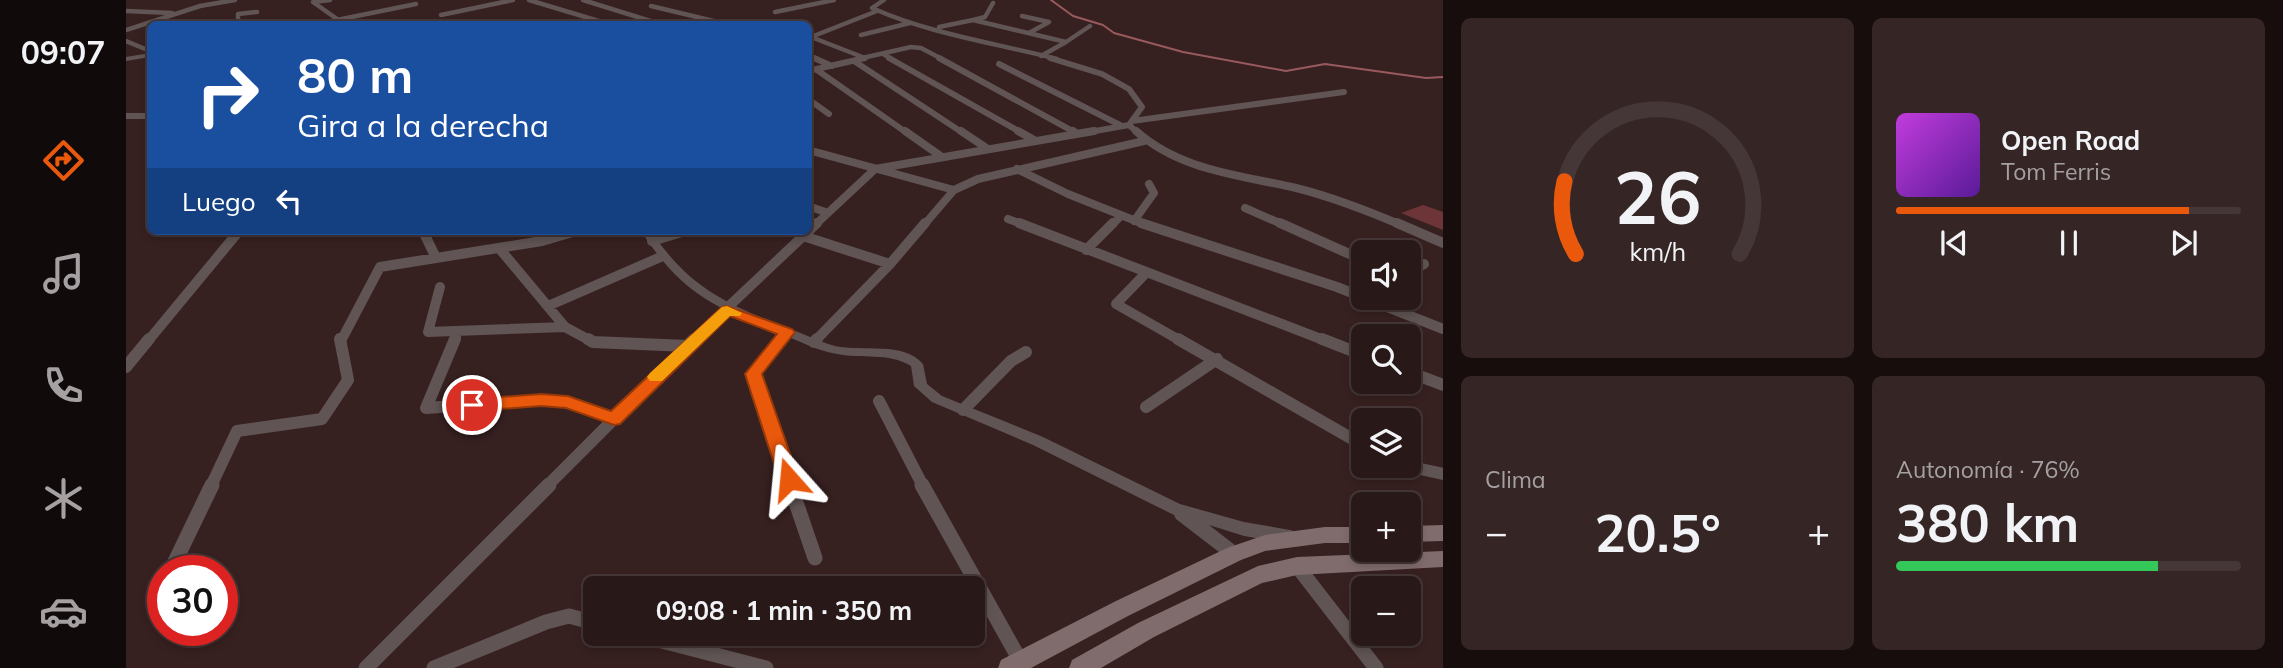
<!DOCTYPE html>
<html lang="es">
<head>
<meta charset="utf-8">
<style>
	:root { --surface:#291818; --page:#352525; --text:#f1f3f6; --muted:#a5a0a2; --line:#453737; --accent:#ea580c }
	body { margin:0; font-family:Mulish,sans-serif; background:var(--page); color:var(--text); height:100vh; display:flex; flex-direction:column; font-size:26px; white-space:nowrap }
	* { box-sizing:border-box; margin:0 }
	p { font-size:23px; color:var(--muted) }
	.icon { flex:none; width:38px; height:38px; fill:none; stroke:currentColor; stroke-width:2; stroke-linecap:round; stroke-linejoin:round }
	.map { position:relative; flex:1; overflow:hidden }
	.side { display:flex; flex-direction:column; gap:18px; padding:18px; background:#170d0d; width:840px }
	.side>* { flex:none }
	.guide { position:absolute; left:21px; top:21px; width:665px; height:214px; border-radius:10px; box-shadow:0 4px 10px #0003,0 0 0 2px var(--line); background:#1a4fa0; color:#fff; overflow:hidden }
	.tools { position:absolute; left:1225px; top:240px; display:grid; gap:14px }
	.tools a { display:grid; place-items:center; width:70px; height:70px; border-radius:10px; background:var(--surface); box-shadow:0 4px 10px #0003,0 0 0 2px var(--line); font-size:35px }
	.speed { position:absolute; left:21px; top:555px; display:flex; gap:14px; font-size:35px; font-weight:700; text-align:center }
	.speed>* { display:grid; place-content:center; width:91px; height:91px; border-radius:50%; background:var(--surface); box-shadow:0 4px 10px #0003,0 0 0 2px var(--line); line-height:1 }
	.speed .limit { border:10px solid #d22; background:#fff; color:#111 }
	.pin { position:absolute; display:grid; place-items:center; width:60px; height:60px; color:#fff; margin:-30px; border:4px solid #fff; border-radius:50%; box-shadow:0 2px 7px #0007 }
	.me { position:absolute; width:77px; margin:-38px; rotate:342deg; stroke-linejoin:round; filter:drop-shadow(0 0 5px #0008) }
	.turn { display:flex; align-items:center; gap:24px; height:147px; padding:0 35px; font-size:32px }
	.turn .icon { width:91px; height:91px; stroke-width:2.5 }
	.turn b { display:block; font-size:49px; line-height:60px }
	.then { display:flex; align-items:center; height:66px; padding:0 35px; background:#0003; gap:14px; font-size:26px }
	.big { font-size:52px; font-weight:700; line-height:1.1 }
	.side .widget { flex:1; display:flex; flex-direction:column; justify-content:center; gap:10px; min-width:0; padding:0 24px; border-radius:10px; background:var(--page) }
	.side .dial { align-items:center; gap:0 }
	.dial svg { height:182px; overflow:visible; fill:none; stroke:var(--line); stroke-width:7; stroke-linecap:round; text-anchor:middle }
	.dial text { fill:var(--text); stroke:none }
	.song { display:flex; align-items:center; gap:21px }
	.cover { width:84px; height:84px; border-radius:10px; background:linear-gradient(135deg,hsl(290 70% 55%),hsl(270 70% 35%)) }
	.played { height:7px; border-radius:4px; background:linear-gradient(90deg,var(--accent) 85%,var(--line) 85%) }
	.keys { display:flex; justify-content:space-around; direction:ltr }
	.heat { display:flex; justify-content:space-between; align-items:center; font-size:38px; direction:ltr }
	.charge { height:10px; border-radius:5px; background:linear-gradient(90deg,#34c759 76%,var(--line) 0) }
	.side .tiles { flex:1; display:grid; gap:18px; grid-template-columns:repeat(2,1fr) }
	.trip { position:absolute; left:457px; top:576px; width:402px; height:70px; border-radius:10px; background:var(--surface); box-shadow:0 4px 10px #0003,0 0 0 2px var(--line); font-weight:700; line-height:70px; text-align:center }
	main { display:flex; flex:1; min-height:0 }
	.tabs { display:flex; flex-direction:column; width:126px; justify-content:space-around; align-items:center; background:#100a0a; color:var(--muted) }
	.tabs .icon { width:49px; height:49px }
	.tabs .active { color:var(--accent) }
	.tabs b { font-size:32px; color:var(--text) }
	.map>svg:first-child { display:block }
</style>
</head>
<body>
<main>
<nav class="tabs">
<b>09:07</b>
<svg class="icon active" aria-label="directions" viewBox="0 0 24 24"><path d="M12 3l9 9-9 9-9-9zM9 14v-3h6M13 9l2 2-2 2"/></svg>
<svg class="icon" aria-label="music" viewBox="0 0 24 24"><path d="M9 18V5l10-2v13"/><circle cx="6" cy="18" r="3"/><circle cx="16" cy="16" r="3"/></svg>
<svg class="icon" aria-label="phone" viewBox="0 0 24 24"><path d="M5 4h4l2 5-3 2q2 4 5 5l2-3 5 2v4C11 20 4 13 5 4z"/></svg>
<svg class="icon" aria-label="climate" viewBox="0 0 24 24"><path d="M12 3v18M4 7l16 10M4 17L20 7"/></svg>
<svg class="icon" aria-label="car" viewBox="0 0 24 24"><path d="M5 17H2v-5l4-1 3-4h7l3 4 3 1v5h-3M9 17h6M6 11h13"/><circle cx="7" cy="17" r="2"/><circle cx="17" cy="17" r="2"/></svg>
</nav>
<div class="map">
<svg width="1317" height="668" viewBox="0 0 1317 668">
	<rect width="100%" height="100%" fill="#372020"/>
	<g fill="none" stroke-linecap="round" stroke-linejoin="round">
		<!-- stream -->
		<path stroke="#985a5c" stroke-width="2" d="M 925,0 L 947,16 L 977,25 L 988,33 L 1057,52 L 1160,71 L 1199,64 L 1300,78 L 1317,77"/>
	</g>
	<!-- building -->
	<path fill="#6e3538" d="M 1297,205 L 1317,212 L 1317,230 L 1275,213 Z"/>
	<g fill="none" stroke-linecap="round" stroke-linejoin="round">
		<!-- minor-far5 -->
		<path stroke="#605454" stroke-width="4.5" d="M 204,0 L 187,2 L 211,19
			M 403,0 L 476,22 L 465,24
			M 457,0 L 534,24
			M 758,0 L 746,8 C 804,34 869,43 931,59
			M 525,6 L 600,24
			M 0,11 L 46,13
			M 649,12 L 708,0
			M 315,15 L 387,0
			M 896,16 L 923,22 L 903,33
			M 847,20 L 859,17 L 867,3
			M 112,24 L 112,14 L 131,12
			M 191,24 L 290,4
			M 813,27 L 847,20 L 940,42 L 915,56
			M 0,30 L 74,6 L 109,0
			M 735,35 L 784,23
			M 685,37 L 751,11
			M 685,37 L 739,58
			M 0,41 L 24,51
			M 940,42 L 964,26
			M 757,54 L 766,59
			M 682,55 L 692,59
			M 732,59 L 785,47 L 795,48 L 816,59"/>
		<!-- minor-far4 -->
		<path stroke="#605454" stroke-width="6" d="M 688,58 L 706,66
			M 763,58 L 896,133
			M 813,58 L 950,133
			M 924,58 L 976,74 L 1003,89 L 1016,107 L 1003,125 L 1012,133
			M 728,61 L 837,133
			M 873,64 L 994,125
			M 691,70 L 781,133
			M 682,71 L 739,58
			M 682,99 L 703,114
			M 0,116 L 24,116
			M 1006,121 L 1218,92
			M 958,133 L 1003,125"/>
		<!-- minor-far3 -->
		<path stroke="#605454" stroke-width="8" d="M 779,131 L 816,157
			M 835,131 L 862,149
			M 892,131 L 908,140
			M 947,131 L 950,133
			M 1010,131 C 1056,172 1117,175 1174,189 C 1209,198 1242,211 1275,225
			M 682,150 L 828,190
			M 891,169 L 942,194 L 1020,225
			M 682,206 L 702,213
			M 1119,208 L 1158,225
			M 882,219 L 898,225
			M 1008,221 L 1028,193 L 1023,184
			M 689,225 L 749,169 L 968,131
			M 798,225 L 828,190 L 852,179 L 1018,141
			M 986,225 L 994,217"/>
		<!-- minor-far2 -->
		<path stroke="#605454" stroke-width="10" d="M 893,223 L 1200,341
			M 1015,223 L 1211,287 L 1317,329
			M 1154,223 L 1237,260
			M 1271,223 L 1317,243
			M 297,231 L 310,258
			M 677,236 L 764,264
			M 526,241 L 559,231
			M 373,248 L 439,327 L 465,341
			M 960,250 L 987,223
			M 1020,273 L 990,304 L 1055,341
			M 1283,273 L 1298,264
			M 314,287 L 302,332 L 439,327
			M 422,306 L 537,256
			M 22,341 L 113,231
			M 215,341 L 254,267 L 416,241 L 450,231
			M 328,341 L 332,331
			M 566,341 L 691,223
			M 654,341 L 661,332
			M 689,341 L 764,264 L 799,223"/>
		<!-- minor-far1 -->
		<path stroke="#605454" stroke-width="12" d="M 329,339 L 300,408 L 415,400 L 442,402 L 487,419
			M 462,339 L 467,342 L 561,346
			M 655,339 L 627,374 L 665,486
			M 1052,339 L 1237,445
			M 1196,339 L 1237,355
			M 688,342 L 691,339
			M 0,367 L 23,339
			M 1283,372 L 1317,385
			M 753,401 L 797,486
			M 1020,407 L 1091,359
			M 837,410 L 885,361 L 900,352
			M 1281,466 L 1317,474
			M 85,486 L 111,431 L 196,419 L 222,380 L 214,339
			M 421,486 L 568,339"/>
		<!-- minor -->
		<path stroke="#605454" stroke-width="15" d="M 664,485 L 689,558
			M 796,485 L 895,662
			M 1171,566 L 1250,668
			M 45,570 L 86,485
			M 509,634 L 640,668
			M 240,668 L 423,485
			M 308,668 L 420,622 L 443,616 L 469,623"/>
		<!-- tertiary -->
		<path fill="#605454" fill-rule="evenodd" d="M 24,53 L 24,57 L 0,61 L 0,57 Z
			M 515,231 L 525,231 C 564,289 601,304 664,329 C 679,334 693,342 709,346 C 737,352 777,341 797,364 L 801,384 L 816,396 L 917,437 L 1054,504 L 1118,522 L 1164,530 L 1170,532 L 1172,537 L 1170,542 L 1164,544 L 1118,536 L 1083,525 L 1114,549 L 1117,554 L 1114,559 L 1108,561 L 1102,559 L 1050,519 L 1048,515 L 907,445 L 806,402 L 788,386 L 785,366 C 762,352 736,359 711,354 C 691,351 674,341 655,334 C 588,307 556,294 515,231 Z"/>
		<!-- secondary -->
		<path fill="#806c6c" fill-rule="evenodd" d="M 1317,525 L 1317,541 L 1283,542 L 1283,526 Z
			M 1199,527 L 1237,527 L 1237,543 L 1199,543 L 1139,551 L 1115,560 L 1002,616 L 905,668 L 872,668 L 875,660 L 988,602 L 1101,548 L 1139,535 Z
			M 1317,551 L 1317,567 L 1171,575 L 1136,583 L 1028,637 L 975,668 L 943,668 L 946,660 L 1012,623 L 1132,566 L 1171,557 Z"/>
	</g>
	<!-- route -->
	<path fill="#ea580c" stroke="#983908" stroke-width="2" d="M 601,306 L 666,329 L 669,332 L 636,374 L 673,479 L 670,484 L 663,487 L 655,484 L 653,479 L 619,374 L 651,334 L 604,316 L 494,424 L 488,425 L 440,408 L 415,406 L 346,411 L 340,409 L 337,405 L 340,400 L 346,399 L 415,394 L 442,396 L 485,411 L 596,307 Z"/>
	<!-- slow -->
	<path fill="#f59e0b" d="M 601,306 L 616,313 L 614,316 L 604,316 L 536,381 L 524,381 L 521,377 L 524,373 L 596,307 Z"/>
</svg>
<div class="tools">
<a><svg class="icon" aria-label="sound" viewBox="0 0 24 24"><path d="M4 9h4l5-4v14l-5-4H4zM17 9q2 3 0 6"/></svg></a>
<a><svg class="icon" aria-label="search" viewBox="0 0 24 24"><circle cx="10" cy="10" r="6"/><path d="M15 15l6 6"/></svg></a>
<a><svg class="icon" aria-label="layers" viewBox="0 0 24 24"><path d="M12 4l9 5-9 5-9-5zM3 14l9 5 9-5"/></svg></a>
<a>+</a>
<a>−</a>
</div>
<div class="speed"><div class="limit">30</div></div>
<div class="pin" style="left:346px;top:405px;background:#d93025"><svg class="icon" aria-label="arrive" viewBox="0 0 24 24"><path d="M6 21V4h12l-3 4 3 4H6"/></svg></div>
<svg class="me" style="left:663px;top:479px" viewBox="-20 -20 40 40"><path d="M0-17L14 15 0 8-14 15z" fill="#ea580c" stroke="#fff" stroke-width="4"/></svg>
<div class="trip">09:08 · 1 min · 350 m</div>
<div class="guide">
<div class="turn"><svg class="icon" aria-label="right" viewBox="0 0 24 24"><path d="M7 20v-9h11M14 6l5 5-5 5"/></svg><div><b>80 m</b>Gira a la derecha</div></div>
<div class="then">Luego<svg class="icon" aria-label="left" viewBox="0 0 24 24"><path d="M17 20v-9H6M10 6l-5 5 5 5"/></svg></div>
</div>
</div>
<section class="side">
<div class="tiles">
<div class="widget dial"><svg viewBox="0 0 100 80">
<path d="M14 69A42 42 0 1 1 86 69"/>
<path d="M14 69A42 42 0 0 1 9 37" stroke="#ea580c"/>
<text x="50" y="56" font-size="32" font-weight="700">26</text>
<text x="50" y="72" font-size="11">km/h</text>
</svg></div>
<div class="widget">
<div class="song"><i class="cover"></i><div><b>Open Road</b><p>Tom Ferris</p></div></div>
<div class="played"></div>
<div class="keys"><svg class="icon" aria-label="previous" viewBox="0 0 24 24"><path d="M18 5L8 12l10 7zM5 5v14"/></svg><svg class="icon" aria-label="pause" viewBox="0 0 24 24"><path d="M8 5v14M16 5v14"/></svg><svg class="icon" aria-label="next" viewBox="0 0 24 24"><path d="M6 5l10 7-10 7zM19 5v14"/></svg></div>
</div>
<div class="widget"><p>Clima</p>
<div class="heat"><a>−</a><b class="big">20.5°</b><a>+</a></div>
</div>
<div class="widget"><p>Autonomía · 76%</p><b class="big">380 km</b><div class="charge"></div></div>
</div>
</section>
</main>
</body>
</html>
